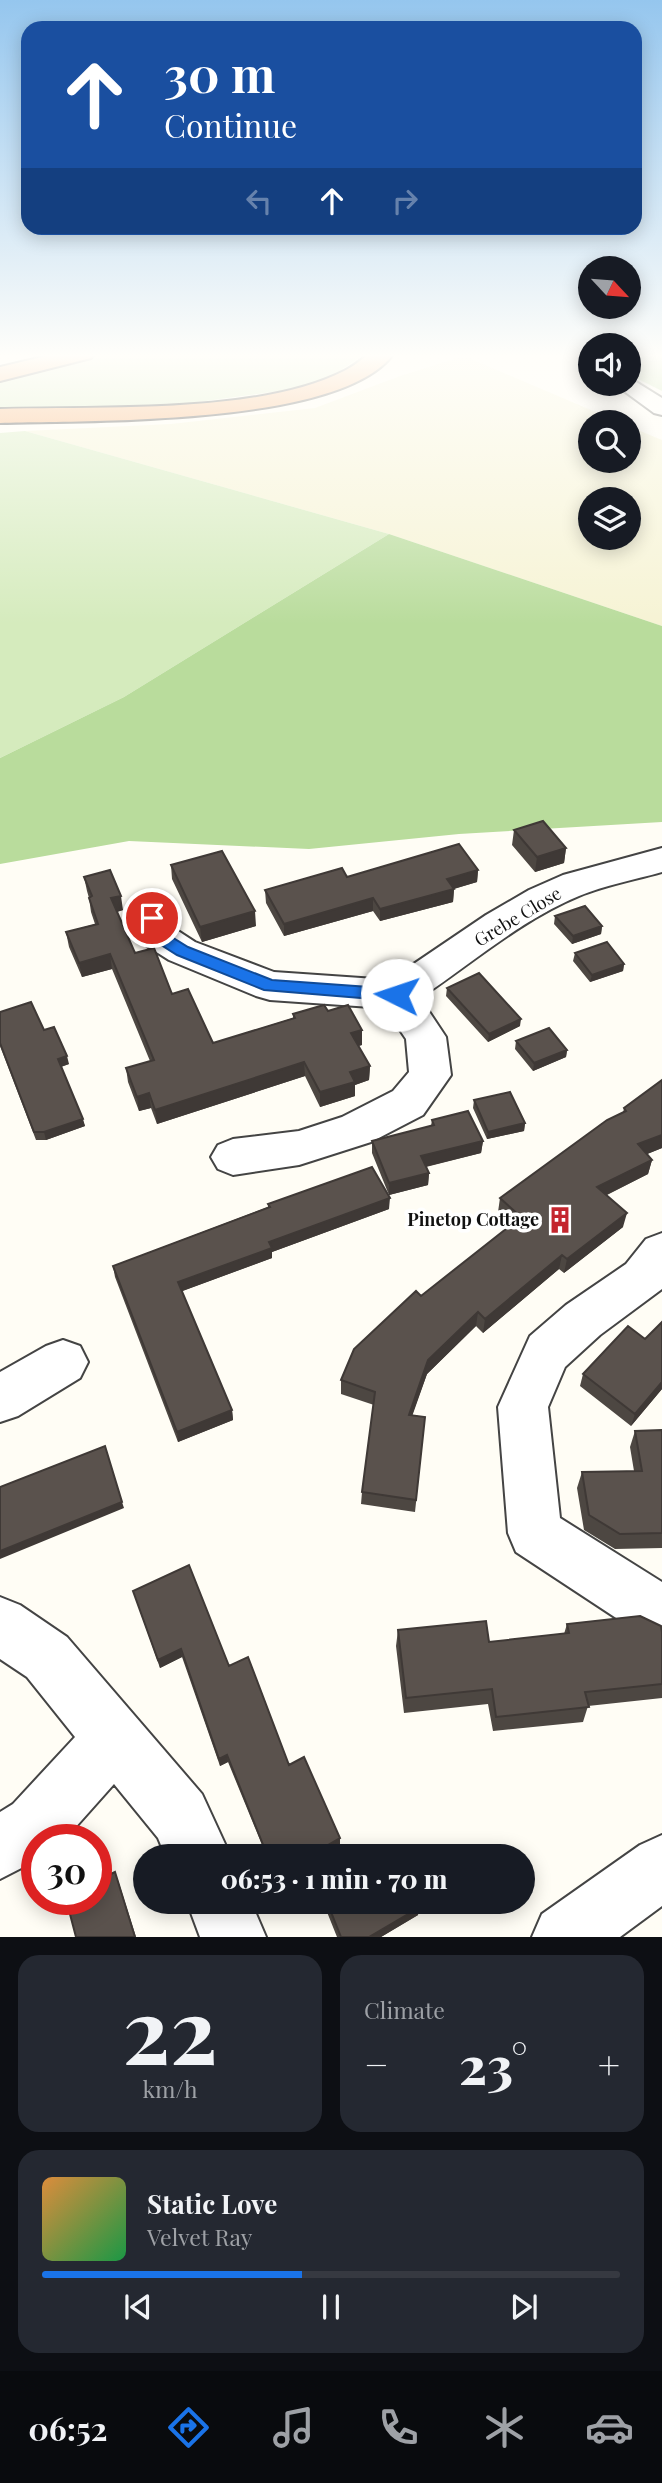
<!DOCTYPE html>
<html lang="en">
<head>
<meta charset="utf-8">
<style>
	:root { --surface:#171b24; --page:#242831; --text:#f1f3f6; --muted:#9ea1a6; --line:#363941; --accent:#1a73e8 }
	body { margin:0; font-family:"Playfair Display",serif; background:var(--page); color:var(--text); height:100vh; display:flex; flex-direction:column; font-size:26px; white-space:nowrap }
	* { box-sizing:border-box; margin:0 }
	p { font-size:23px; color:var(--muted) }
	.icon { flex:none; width:38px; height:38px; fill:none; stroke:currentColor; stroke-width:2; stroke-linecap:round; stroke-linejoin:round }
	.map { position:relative; height:1937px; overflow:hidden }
	.sheet { display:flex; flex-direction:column; gap:18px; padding:18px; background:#0d0f14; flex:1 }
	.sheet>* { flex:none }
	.top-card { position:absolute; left:21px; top:21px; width:621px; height:214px; border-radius:21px; box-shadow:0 4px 18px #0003; background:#1a4fa0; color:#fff; overflow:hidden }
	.needle { width:46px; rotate:116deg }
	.tools { position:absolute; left:578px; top:256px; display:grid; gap:14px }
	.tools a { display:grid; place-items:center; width:63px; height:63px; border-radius:50%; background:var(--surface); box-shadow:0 4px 18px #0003; font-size:35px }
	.speed { position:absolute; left:21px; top:1824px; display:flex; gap:14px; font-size:35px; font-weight:700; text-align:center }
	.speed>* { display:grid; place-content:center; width:91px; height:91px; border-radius:50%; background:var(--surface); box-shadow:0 4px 18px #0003; line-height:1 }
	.speed .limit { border:10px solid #d22; background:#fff; color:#111 }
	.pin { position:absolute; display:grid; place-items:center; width:60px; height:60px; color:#fff; margin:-30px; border:4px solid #fff; border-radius:50%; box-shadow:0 2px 7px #0007 }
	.me { position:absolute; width:77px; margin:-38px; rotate:274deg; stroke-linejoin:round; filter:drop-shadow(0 0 5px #0008) }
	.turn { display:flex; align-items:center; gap:24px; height:147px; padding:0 28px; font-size:32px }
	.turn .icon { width:91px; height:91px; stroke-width:2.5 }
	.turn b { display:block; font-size:49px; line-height:60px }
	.lanes { display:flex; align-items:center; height:66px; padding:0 28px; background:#0003; justify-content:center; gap:35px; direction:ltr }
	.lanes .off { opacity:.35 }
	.big { font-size:52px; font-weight:800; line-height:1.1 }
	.sheet .tile { flex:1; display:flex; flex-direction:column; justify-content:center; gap:10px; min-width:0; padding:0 24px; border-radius:21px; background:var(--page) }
	.sheet .dial { align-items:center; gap:0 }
	.dial b { font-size:91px; line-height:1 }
	.song { display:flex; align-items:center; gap:21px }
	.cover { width:84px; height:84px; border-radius:10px; background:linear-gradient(135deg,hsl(30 70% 55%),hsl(140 70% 35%)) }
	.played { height:7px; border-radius:4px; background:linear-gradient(90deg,var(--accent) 45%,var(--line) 45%) }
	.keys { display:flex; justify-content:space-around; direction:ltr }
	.heat { display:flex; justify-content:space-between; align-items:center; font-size:38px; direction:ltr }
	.sheet .tiles { flex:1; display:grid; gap:18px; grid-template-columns:1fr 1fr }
	.tile:last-child { grid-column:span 2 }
	.trip { position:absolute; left:133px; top:1844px; width:402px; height:70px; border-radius:35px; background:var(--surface); box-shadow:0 4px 18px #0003; font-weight:800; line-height:70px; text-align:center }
	.menu { display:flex; height:112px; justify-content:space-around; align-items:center; background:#090b0e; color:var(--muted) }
	.menu .icon { width:49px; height:49px }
	.menu .current { color:var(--accent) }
	.menu b { font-size:32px; color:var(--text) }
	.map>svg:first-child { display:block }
</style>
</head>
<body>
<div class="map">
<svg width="662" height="1937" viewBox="0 0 662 1937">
	<rect width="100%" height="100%" fill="#fffdf5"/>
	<!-- farmland -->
	<path fill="#f6f3d4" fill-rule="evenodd" d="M 464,356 L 619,422 L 590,422 L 590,460 L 628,460 L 628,426 L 662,440 L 662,626 L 389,534 L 25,431 L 171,424 L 315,408 L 400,376 ZM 590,499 L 628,499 L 628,537 L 590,537 Z"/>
	<!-- green -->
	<path fill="#d5ebbd" d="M 106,353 L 366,353 L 331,377 L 294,389 L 168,406 L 0,409 L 0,382 L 45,367 Z
		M 25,431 L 389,534 L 124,697 L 0,758 L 0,433 Z"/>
	<!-- forest -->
	<path fill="#b9dc9c" d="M 628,353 L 662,353 L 662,391 L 628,374 Z
		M 389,534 L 662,626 L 662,822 L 459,834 L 309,849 L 129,841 L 0,864 L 0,758 L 124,697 Z"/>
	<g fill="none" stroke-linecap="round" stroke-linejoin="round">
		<defs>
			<path id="minor" d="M 575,353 L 590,353 L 590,363 L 582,362 Z
				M 628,377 L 662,398 L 662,415 L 654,413 L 613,383 L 628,383 Z
				M 662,848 L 662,872 C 634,880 605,885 579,896 C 521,920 472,963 420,998 L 446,1037 L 451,1075 L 423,1115 L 371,1142 L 299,1165 L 233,1175 L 218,1169 L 211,1157 L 218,1145 L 233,1139 L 299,1131 L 342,1117 L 393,1091 L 409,1072 L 406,1039 L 385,1008 L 270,1000 L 256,996 L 169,960 L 147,946 L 133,918 L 139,909 L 152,905 L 165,909 L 175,929 L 195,942 L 274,972 L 390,980 L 486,915 L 529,890 L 563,875 Z
				M 662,1233 L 662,1289 L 600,1335 L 565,1367 L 548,1407 L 560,1518 L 662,1582 L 662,1643 L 642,1635 L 516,1552 L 508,1533 L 498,1407 L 530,1336 L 566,1305 L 626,1264 L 646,1239 Z
				M 63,1340 L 80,1346 L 88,1362 L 80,1378 L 18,1416 L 0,1422 L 0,1372 L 46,1346 Z
				M 0,1597 L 20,1605 L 67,1637 L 202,1794 L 231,1857 L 166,1857 L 158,1838 L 114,1784 L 65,1839 L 37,1839 L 37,1860 L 0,1879 L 0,1812 L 13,1804 L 75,1737 L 27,1677 L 0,1659 Z
				M 662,1835 L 662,1906 L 620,1937 L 532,1937 L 542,1914 L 640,1845 Z
				M 187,1902 L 251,1902 L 266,1937 L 200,1937 Z"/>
			<path id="highway" d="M 59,353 L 94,353 L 91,358 L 0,381 L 0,367 Z
				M 370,353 L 394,353 C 342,427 86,420 0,423 L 0,409 C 97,406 258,415 344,371 C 353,367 362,359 370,353 Z"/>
		</defs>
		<!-- minor casing -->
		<use href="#minor" stroke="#444" stroke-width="4"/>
		<!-- highway casing -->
		<use href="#highway" stroke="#222" stroke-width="4"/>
		<!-- minor -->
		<use href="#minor" fill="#fff" fill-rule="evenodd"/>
		<!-- highway -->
		<use href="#highway" fill="#f5a25d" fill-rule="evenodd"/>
	</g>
	<!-- wall -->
	<path fill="#4d4742" d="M 514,830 L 566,848 L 564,863 L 535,872 L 512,845 Z
		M 171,865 L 256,926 L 202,942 L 172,879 Z
		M 478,870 L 477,882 L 454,889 L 453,902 L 380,921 L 373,911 L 284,936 L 266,903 L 265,890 L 347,877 Z
		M 84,877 L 123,910 L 117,912 L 135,953 L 172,994 L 213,1043 L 293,1018 L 293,1014 L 328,1011 L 362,1045 L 358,1046 L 370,1066 L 369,1080 L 355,1085 L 355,1096 L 320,1107 L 305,1076 L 157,1124 L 151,1108 L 139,1111 L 128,1082 L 126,1068 L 150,1061 L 112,969 L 82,977 L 69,947 L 66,932 L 95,924 L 91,912 L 89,898 L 87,891 Z
		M 555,916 L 602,926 L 601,934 L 572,944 L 554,924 Z
		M 575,953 L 624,964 L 623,971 L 590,982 L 573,961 Z
		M 447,988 L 520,1026 L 488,1042 L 446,996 Z
		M 0,1012 L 69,1064 L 61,1067 L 85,1126 L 46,1140 L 36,1140 L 0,1046 Z
		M 516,1041 L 567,1050 L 566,1057 L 533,1071 L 515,1049 Z
		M 474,1100 L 525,1123 L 524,1131 L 487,1139 L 473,1108 Z
		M 624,1108 L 662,1148 L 647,1154 L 652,1160 L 648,1174 L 607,1195 L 623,1227 L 564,1273 L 559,1269 L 483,1333 L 476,1326 L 427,1374 L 412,1415 L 425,1417 L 415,1512 L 361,1504 L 362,1492 L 374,1405 L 341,1394 L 341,1380 L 512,1225 L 498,1212 L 500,1198 L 623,1113 Z
		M 432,1120 L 483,1141 L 481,1153 L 426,1167 L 429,1173 L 428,1185 L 389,1195 L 372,1153 L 372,1141 L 431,1126 Z
		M 268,1204 L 389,1209 L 272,1252 L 272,1258 L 182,1291 L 232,1410 L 233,1420 L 178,1442 L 115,1277 L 113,1266 L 268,1207 Z
		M 662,1322 L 662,1389 L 631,1426 L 580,1386 L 583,1374 L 645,1339 Z
		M 662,1430 L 662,1548 L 615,1549 L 584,1530 L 577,1488 L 582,1472 L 634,1471 L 630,1447 L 635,1431 Z
		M 133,1591 L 229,1666 L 289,1765 L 340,1838 L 340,1844 L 318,1857 L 267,1857 L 228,1762 L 220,1766 L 182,1657 L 160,1668 Z
		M 567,1624 L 662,1632 L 662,1698 L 588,1706 L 583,1722 L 493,1731 L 488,1704 L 404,1713 L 396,1646 L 398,1630 L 489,1642 L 564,1634 Z
		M 325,1902 L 418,1902 L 418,1915 L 381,1937 L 337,1937 L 325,1907 Z"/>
	<!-- shaded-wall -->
	<path fill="#3f3936" d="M 566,848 L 564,863 L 535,872 L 537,857 Z
		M 478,870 L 477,882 L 446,891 L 447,879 Z
		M 454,889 L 453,902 L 380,921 L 380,909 Z
		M 121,896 L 123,910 L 113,913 L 111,898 Z
		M 373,898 L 373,911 L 284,936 L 284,924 Z
		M 255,911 L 256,926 L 202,942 L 200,927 Z
		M 602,926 L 601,934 L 572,944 L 573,936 Z
		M 110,954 L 112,969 L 82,977 L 79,963 Z
		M 624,964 L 623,971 L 590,982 L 592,975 Z
		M 521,1019 L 520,1026 L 488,1042 L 489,1034 Z
		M 362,1030 L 362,1045 L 351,1048 L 351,1033 Z
		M 567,1050 L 566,1057 L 533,1071 L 534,1063 Z
		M 67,1056 L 69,1064 L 60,1067 L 58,1059 Z
		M 304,1062 L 305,1076 L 157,1124 L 155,1110 Z
		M 370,1066 L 369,1080 L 355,1085 L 355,1096 L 320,1107 L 320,1092 L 350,1072 Z
		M 149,1093 L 151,1108 L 139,1111 L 137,1097 Z
		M 83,1119 L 85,1126 L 46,1140 L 44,1132 Z
		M 525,1123 L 524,1131 L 487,1139 L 488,1132 Z
		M 662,1132 L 662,1148 L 635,1159 L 638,1144 Z
		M 483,1141 L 481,1153 L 420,1168 L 421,1156 Z
		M 652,1160 L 648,1174 L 594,1201 L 597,1187 Z
		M 429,1173 L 428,1185 L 389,1195 L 389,1183 Z
		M 390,1198 L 389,1209 L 272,1252 L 272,1258 L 180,1292 L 178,1282 L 269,1242 Z
		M 627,1213 L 623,1227 L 564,1273 L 567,1259 Z
		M 562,1255 L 559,1269 L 483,1333 L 485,1319 Z
		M 478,1312 L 476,1326 L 427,1374 L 408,1428 L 409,1415 L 428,1360 Z
		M 662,1382 L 662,1389 L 631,1426 L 635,1414 Z
		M 232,1410 L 233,1420 L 178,1442 L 177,1432 Z
		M 122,1502 L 124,1508 L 0,1559 L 0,1551 Z
		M 181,1649 L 182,1657 L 160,1668 L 158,1660 Z
		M 227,1755 L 228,1762 L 220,1766 L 219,1759 Z
		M 340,1838 L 340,1844 L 318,1857 L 307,1857 Z
		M 115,1872 L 118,1880 L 136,1937 L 135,1937 Z
		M 420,1907 L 418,1915 L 381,1937 L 369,1937 Z"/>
	<!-- building -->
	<path fill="#5a524d" stroke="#3f3936" stroke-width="2" d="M 543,821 L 566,848 L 537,857 L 514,830 Z
		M 459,844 L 478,870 L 447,879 L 454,889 L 380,909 L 373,898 L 284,924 L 265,890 L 342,868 L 347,877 Z
		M 222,851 L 255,911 L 200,927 L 171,865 Z
		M 110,870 L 121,896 L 111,898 L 135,953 L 154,948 L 172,994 L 188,989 L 213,1043 L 295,1018 L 293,1014 L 324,1005 L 328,1011 L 348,1005 L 362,1030 L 351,1033 L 370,1066 L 350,1072 L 355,1082 L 320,1092 L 304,1062 L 155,1110 L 149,1093 L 137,1097 L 126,1068 L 154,1060 L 110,954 L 79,963 L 66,932 L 98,924 L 89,898 L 92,896 L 84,877 Z
		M 585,906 L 602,926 L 573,936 L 555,916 Z
		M 607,942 L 624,964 L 592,975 L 575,953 Z
		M 479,973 L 521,1019 L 489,1034 L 447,988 Z
		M 31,1002 L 44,1030 L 54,1027 L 67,1056 L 58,1059 L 83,1119 L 44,1132 L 34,1132 L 0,1043 L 0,1012 Z
		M 549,1028 L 567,1050 L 534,1063 L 516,1041 Z
		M 662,1080 L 662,1135 L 638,1144 L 652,1160 L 597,1187 L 627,1213 L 567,1259 L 562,1255 L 485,1319 L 478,1312 L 428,1360 L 409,1415 L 425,1417 L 416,1500 L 362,1492 L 375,1392 L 341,1380 L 354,1349 L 416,1291 L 421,1296 L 521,1217 L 500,1198 L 607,1120 L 626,1111 L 624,1108 Z
		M 510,1092 L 525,1123 L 488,1132 L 474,1100 Z
		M 468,1111 L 483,1141 L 421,1156 L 429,1173 L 389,1183 L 372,1141 L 434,1125 L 432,1120 Z
		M 372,1167 L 390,1198 L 269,1242 L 272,1248 L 178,1282 L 232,1410 L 177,1432 L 113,1266 L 270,1207 L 268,1204 Z
		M 662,1322 L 662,1382 L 635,1414 L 583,1374 L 628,1326 L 645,1339 Z
		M 662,1430 L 662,1533 L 620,1534 L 589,1515 L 582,1472 L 642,1471 L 635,1431 Z
		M 105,1446 L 122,1502 L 0,1551 L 0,1487 Z
		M 189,1565 L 229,1666 L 248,1657 L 289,1765 L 304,1757 L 340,1838 L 307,1857 L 268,1857 L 227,1755 L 219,1759 L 181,1649 L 158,1660 L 133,1591 Z
		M 640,1616 L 661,1626 L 662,1632 L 662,1684 L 585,1692 L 589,1707 L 496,1717 L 492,1689 L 406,1698 L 398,1630 L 486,1621 L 489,1642 L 569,1633 L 567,1624 Z
		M 115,1872 L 135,1937 L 76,1937 L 66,1899 L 96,1899 L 96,1881 Z
		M 327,1902 L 418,1902 L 420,1907 L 369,1937 L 341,1937 Z"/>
	<!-- sky -->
	<linearGradient id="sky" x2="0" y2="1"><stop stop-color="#95c6ee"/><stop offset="0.57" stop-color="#fffefa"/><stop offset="1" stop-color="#fffefa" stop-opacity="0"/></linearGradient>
	<rect width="662" height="624" fill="url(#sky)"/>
	<!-- route -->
	<path fill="#1a73e8" stroke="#114b97" stroke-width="2" d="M 152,913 L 157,915 L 167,934 L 188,947 L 272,980 L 397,989 L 406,995 L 397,1001 L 264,990 L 177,955 L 155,941 L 144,918 Z"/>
	<!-- icons -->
	<defs>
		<symbol id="building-bare" viewBox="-9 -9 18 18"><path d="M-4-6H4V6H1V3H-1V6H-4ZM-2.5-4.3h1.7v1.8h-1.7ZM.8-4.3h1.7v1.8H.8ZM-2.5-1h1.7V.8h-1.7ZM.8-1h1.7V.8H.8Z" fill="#c4262e" stroke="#fff" stroke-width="2.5" paint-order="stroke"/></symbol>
	</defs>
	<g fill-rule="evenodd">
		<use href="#building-bare" x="541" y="1201" width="38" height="38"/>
	</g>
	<g text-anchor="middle" stroke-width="7" stroke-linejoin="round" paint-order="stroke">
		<!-- street labels -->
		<g font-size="18" fill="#111" stroke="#fff">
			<text transform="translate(518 917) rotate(-31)" y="6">Grebe Close</text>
		</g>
		<!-- poi labels -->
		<g font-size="18" font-weight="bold" fill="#111" stroke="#fff" text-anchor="end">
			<text x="539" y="1226">Pinetop Cottage</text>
		</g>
	</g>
</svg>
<div class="tools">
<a><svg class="needle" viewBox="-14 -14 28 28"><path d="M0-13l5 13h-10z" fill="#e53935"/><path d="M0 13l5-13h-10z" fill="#9ea1a6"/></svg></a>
<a><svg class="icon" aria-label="sound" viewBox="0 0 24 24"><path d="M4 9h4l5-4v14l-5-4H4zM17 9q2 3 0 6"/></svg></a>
<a><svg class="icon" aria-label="search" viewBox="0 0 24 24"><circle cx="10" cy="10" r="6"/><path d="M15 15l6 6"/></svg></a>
<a><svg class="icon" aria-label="layers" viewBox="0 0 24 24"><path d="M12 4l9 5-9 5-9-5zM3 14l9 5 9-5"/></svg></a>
</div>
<div class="speed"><div class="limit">30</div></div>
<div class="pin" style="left:152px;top:918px;background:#d93025"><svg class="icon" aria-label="arrive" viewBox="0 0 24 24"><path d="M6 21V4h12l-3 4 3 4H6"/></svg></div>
<svg class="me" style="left:397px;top:995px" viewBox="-20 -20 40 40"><circle r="19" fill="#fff"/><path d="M0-13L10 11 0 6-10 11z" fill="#1a73e8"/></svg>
<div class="trip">06:53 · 1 min · 70 m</div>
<div class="top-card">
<div class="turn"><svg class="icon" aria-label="ahead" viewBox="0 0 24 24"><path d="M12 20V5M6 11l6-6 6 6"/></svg><div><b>30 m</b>Continue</div></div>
<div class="lanes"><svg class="icon off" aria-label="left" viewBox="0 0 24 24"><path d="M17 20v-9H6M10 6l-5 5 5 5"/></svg><svg class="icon" aria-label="ahead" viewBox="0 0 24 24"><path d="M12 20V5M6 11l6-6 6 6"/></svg><svg class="icon off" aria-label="right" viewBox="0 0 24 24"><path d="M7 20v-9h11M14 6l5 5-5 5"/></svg></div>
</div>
</div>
<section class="sheet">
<div class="tiles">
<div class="tile dial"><b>22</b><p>km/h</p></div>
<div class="tile"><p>Climate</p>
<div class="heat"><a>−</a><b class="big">23°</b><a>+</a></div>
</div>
<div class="tile">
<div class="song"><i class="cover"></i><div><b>Static Love</b><p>Velvet Ray</p></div></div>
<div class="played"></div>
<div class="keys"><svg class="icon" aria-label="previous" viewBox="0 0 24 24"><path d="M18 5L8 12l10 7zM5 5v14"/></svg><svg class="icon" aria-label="pause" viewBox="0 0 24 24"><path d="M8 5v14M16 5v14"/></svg><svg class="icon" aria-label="next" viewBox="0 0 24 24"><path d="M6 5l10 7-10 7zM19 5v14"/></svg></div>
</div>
</div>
</section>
<nav class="menu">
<b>06:52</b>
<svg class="icon current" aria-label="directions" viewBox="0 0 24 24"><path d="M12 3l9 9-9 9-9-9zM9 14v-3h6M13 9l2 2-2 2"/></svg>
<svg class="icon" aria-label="music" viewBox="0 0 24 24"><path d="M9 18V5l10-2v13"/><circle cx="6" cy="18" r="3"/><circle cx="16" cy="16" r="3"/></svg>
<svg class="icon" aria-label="phone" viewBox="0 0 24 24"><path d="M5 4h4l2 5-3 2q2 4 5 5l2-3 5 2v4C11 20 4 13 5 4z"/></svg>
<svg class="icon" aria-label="climate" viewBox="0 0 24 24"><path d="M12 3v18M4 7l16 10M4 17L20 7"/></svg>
<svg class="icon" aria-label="car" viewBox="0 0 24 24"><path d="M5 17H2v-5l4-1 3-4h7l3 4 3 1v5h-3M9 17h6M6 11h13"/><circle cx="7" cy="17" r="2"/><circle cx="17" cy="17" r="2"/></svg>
</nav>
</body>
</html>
